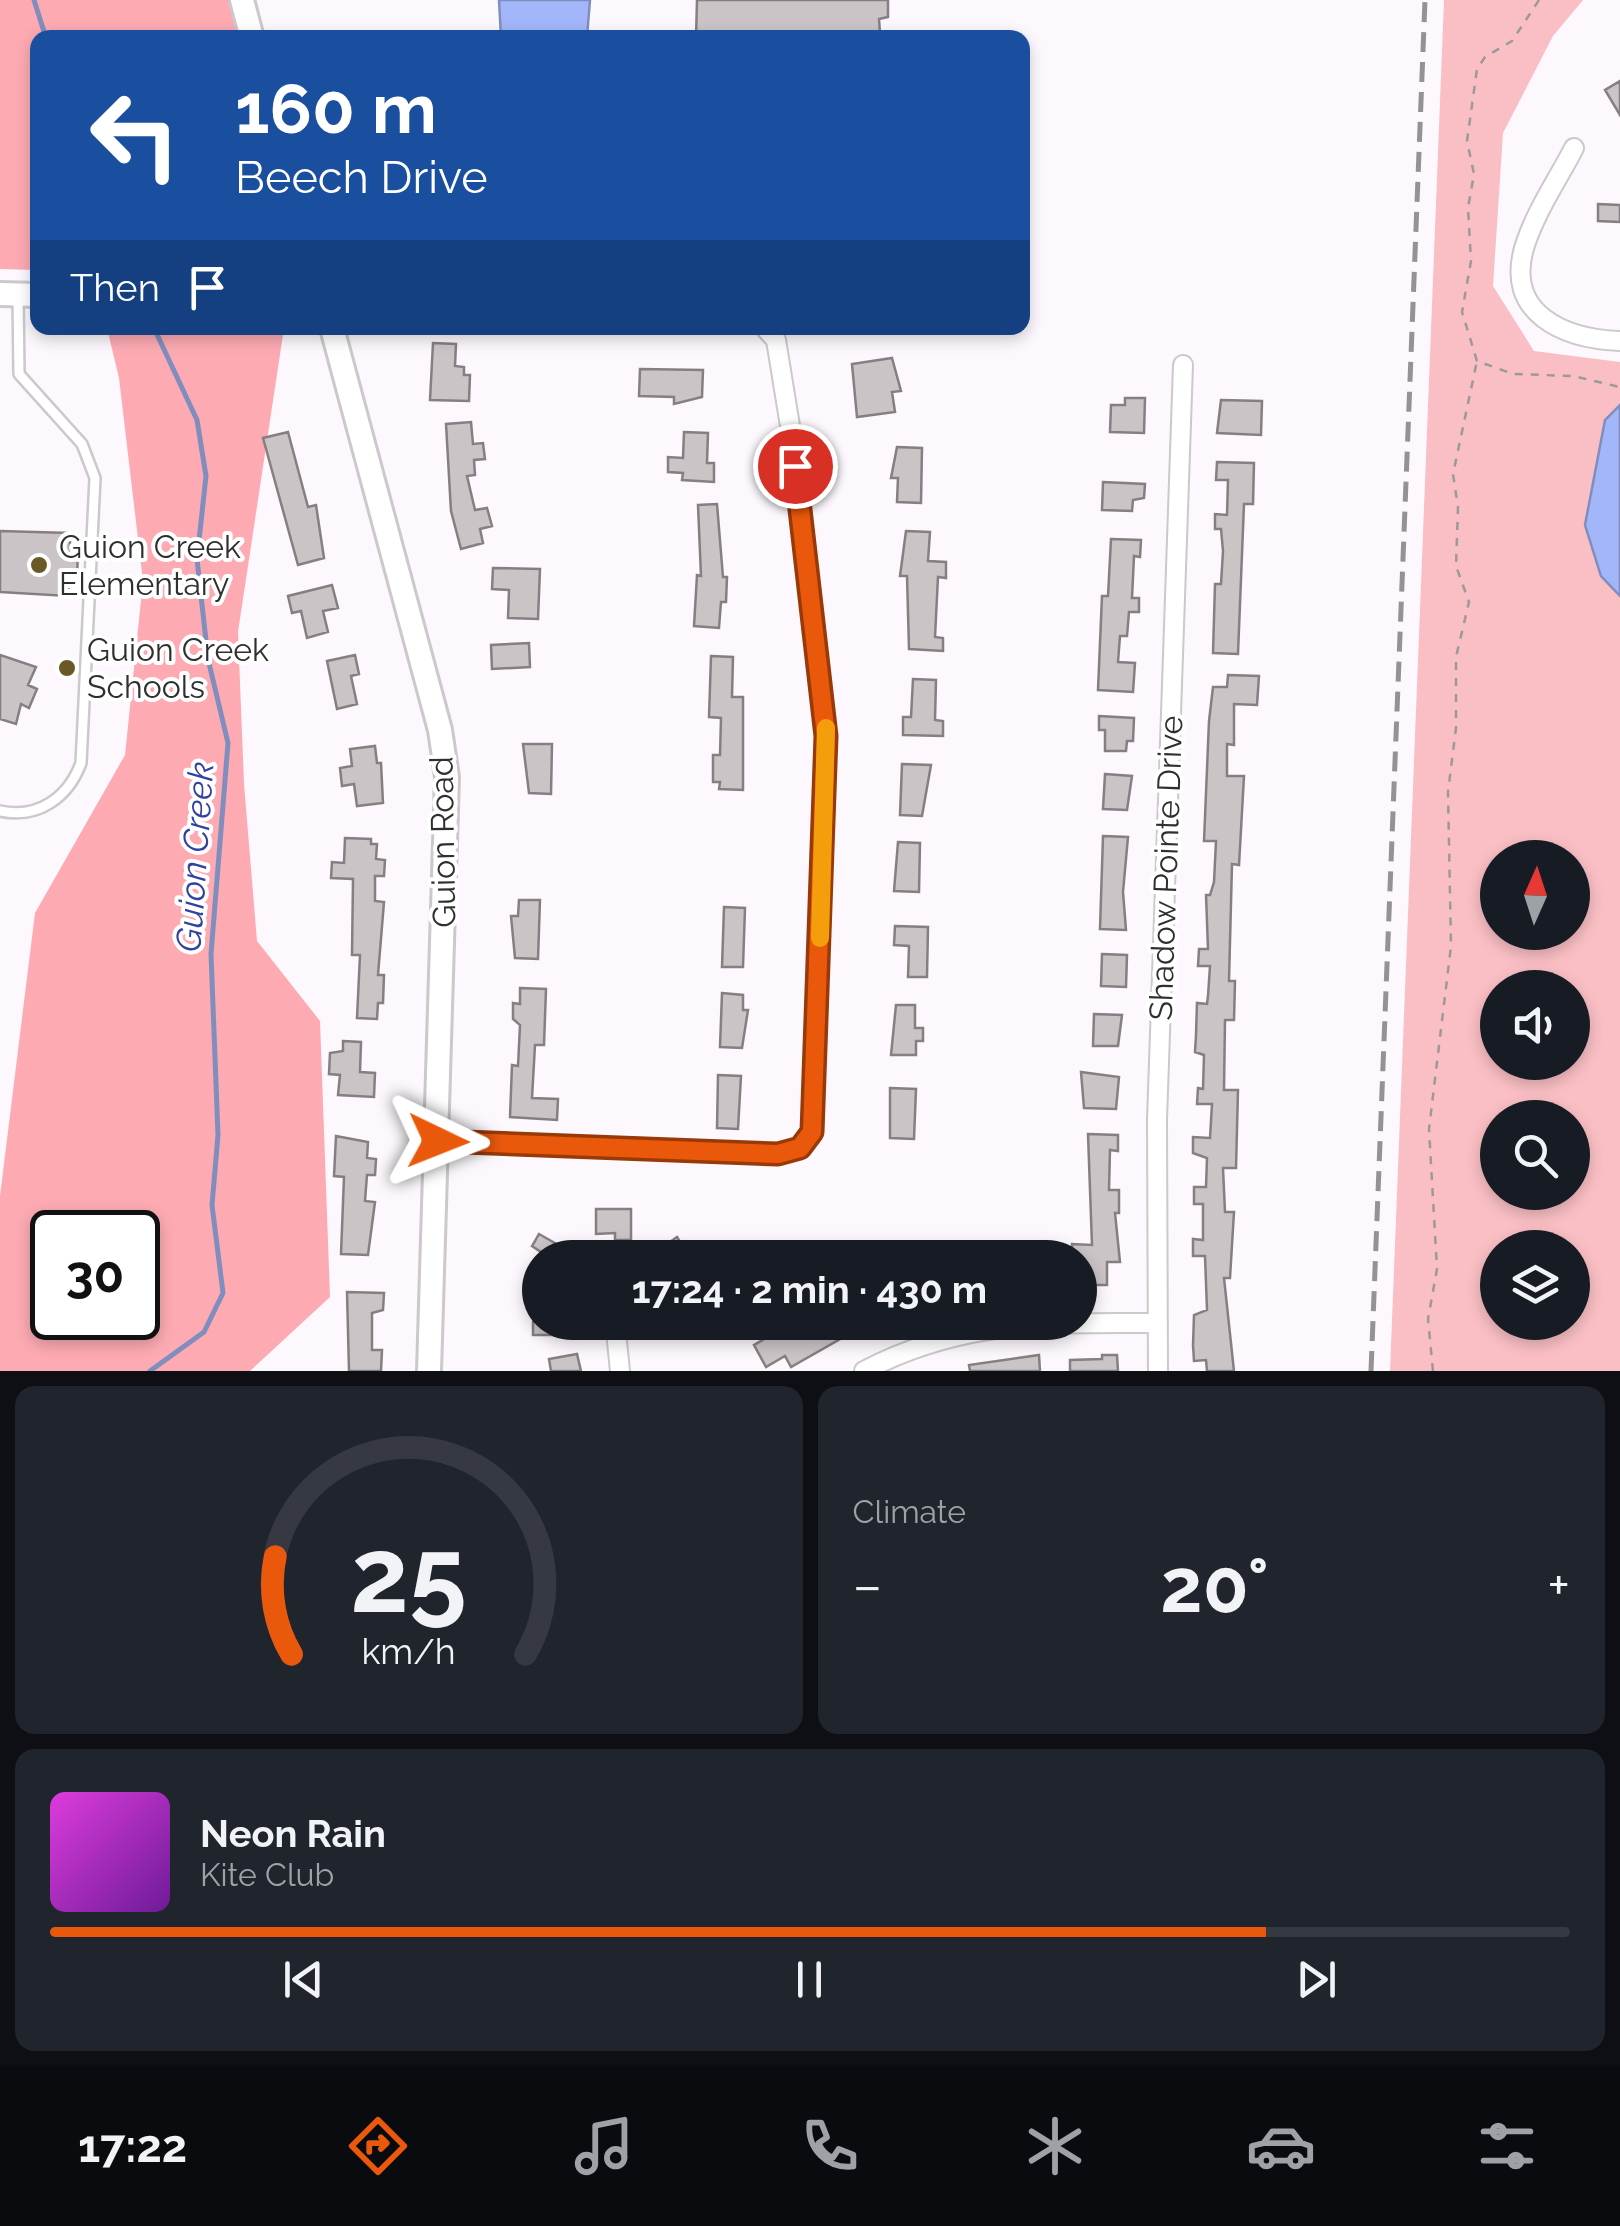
<!DOCTYPE html>
<html lang="en">
<head>
<meta charset="utf-8">
<style>
	:root { --surface:#171b24; --page:#20242c; --text:#f1f3f6; --muted:#9ea1a6; --line:#363941; --accent:#ea580c }
	body { margin:0; font-family:Raleway,sans-serif; background:var(--page); color:var(--text); height:100vh; display:flex; flex-direction:column; font-size:38px; white-space:nowrap }
	* { box-sizing:border-box; margin:0 }
	p { font-size:32px; color:var(--muted) }
	.icon { flex:none; width:55px; height:55px; fill:none; stroke:currentColor; stroke-width:2; stroke-linecap:round; stroke-linejoin:round }
	.map { position:relative; height:1371px; overflow:hidden }
	.side { display:flex; flex-direction:column; gap:15px; padding:15px; background:#0d0f14; flex:1 }
	.side>* { flex:none }
	.banner { position:absolute; left:30px; top:30px; width:1000px; height:305px; border-radius:20px; box-shadow:0 5px 15px #0003; background:#1a4fa0; color:#fff; overflow:hidden }
	.needle { width:65px; rotate:3deg }
	.tools { position:absolute; left:1480px; top:840px; display:grid; gap:20px }
	.tools a { display:grid; place-items:center; width:110px; height:110px; border-radius:50%; background:var(--surface); box-shadow:0 5px 15px #0003; font-size:50px }
	.speed { position:absolute; left:30px; top:1210px; display:flex; gap:20px; font-size:50px; font-weight:700; text-align:center }
	.speed>* { display:grid; place-content:center; width:130px; height:130px; border-radius:50%; background:var(--surface); box-shadow:0 5px 15px #0003; line-height:1 }
	.speed .limit { border:5px solid #111; border-radius:15px; background:#fff; color:#111 }
	.pin { position:absolute; display:grid; place-items:center; width:85px; height:85px; color:#fff; margin:-42px; border:5px solid #fff; border-radius:50%; box-shadow:0 2px 10px #0007 }
	.me { position:absolute; width:110px; margin:-55px; rotate:92deg; stroke-linejoin:round; filter:drop-shadow(0 0 8px #0008) }
	.turn { display:flex; align-items:center; gap:35px; height:210px; padding:0 40px; font-size:45px }
	.turn .icon { width:130px; height:130px; stroke-width:2.5 }
	.turn b { display:block; font-size:70px; line-height:85px }
	.then { display:flex; align-items:center; height:95px; padding:0 40px; background:#0003; gap:20px; font-size:38px }
	.big { font-size:75px; font-weight:700; line-height:1.1 }
	.side .tile { flex:1; display:flex; flex-direction:column; justify-content:center; gap:15px; min-width:0; padding:0 35px; border-radius:20px; background:var(--page) }
	.side .dial { align-items:center; gap:0 }
	.dial svg { height:260px; overflow:visible; fill:none; stroke:var(--line); stroke-width:7; stroke-linecap:round; text-anchor:middle }
	.dial text { fill:var(--text); stroke:none }
	.song { display:flex; align-items:center; gap:30px }
	.cover { width:120px; height:120px; border-radius:15px; background:linear-gradient(135deg,hsl(300 70% 55%),hsl(280 70% 35%)) }
	.played { height:10px; border-radius:5px; background:linear-gradient(90deg,var(--accent) 80%,var(--line) 80%) }
	.keys { display:flex; justify-content:space-around; direction:ltr }
	.heat { display:flex; justify-content:space-between; align-items:center; font-size:55px; direction:ltr }
	.side .tiles { flex:1; display:grid; gap:15px; grid-template-columns:1fr 1fr }
	.tile:last-child { grid-column:span 2 }
	.trip { position:absolute; left:522px; top:1240px; width:575px; height:100px; border-radius:50px; background:var(--surface); box-shadow:0 5px 15px #0003; font-weight:700; line-height:100px; text-align:center }
	.menu { display:flex; height:160px; justify-content:space-around; align-items:center; background:#090b0e; color:var(--muted) }
	.menu .icon { width:70px; height:70px }
	.menu .active { color:var(--accent) }
	.menu b { font-size:45px; color:var(--text) }
	.map>svg:first-child { display:block }
</style>
</head>
<body>
<div class="map">
<svg width="1620" height="1371" viewBox="0 0 1620 1371">
	<rect width="100%" height="100%" fill="#fcf8fd"/>
	<!-- green -->
	<path fill="#fabfc4" fill-rule="evenodd" d="M 1444,0 L 1583,0 L 1553,36 L 1503,133 L 1493,286 L 1534,351 L 1620,362 L 1620,1371 L 1390,1371 ZM 1498,858 L 1572,858 L 1572,932 L 1498,932 ZM 1498,988 L 1572,988 L 1572,1062 L 1498,1062 ZM 1498,1118 L 1572,1118 L 1572,1192 L 1498,1192 ZM 1498,1248 L 1572,1248 L 1572,1322 L 1498,1322 Z"/>
	<!-- forest -->
	<path fill="#fdaab3" fill-rule="evenodd" d="M 0,0 L 243,0 L 252,37 L 38,38 L 37,270 L 0,269 Z
		M 107,328 L 284,328 L 238,632 L 244,784 L 257,941 L 320,1021 L 330,1297 L 250,1371 L 0,1371 L 0,1196 L 35,913 L 125,755 L 143,581 L 119,378 ZM 52,1232 L 138,1232 L 138,1318 L 52,1318 Z"/>
	<!-- water -->
	<path fill="#a2b6f9" stroke="#808ebd" stroke-width="2.5" d="M 499,0 L 590,0 L 587,37 L 501,37 Z
		M 1620,405 L 1620,596 L 1601,576 L 1585,525 L 1605,420 Z"/>
	<g fill="none" stroke-linecap="round" stroke-linejoin="round">
		<!-- stream -->
		<path stroke="#808ebd" stroke-width="5" d="M 34,0 L 46,38
			M 150,1371 L 204,1332 L 223,1293 L 212,1205 L 218,1135 L 211,954 L 228,743 L 208,659 L 197,559 L 206,476 L 197,420 L 154,328"/>
	</g>
	<!-- building -->
	<path fill="#cac4c7" stroke="#857f82" stroke-width="2.5" d="M 697,0 L 888,0 L 888,17 L 879,19 L 880,33 L 873,38 L 696,38 Z
		M 1620,81 L 1620,115 L 1605,90 Z
		M 1598,204 L 1620,205 L 1620,222 L 1598,221 Z
		M 433,343 L 456,344 L 455,366 L 464,367 L 464,375 L 470,375 L 469,401 L 430,400 Z
		M 892,358 L 901,391 L 892,392 L 895,412 L 857,417 L 852,364 Z
		M 640,369 L 703,370 L 702,397 L 674,404 L 674,397 L 639,396 Z
		M 1125,398 L 1145,398 L 1144,433 L 1110,432 L 1111,405 L 1125,405 Z
		M 1221,400 L 1262,401 L 1261,435 L 1217,433 Z
		M 471,422 L 473,444 L 483,443 L 485,459 L 474,460 L 475,475 L 467,476 L 475,510 L 487,508 L 492,526 L 480,529 L 483,543 L 461,549 L 451,511 L 446,424 Z
		M 288,432 L 308,507 L 316,505 L 324,558 L 298,565 L 263,438 Z
		M 684,432 L 708,433 L 707,463 L 714,463 L 714,482 L 682,480 L 683,473 L 668,472 L 668,457 L 683,458 Z
		M 897,447 L 922,448 L 921,503 L 897,502 L 898,478 L 891,478 Z
		M 1217,462 L 1254,463 L 1253,504 L 1244,504 L 1238,654 L 1213,653 L 1215,584 L 1221,584 L 1223,551 L 1221,529 L 1215,529 L 1215,514 L 1227,515 L 1228,480 L 1216,480 Z
		M 1103,482 L 1145,484 L 1144,498 L 1133,500 L 1132,511 L 1102,510 Z
		M 717,504 L 723,577 L 727,577 L 726,602 L 721,602 L 719,628 L 694,626 L 697,575 L 701,576 L 698,505 Z
		M 0,531 L 70,533 L 70,553 L 78,554 L 77,576 L 69,576 L 68,596 L 0,592 Z
		M 906,531 L 930,532 L 928,561 L 946,562 L 946,578 L 938,577 L 935,637 L 943,638 L 943,651 L 909,649 L 907,576 L 900,576 Z
		M 1111,539 L 1141,540 L 1140,557 L 1134,556 L 1132,598 L 1139,598 L 1139,612 L 1129,612 L 1127,636 L 1120,636 L 1118,662 L 1135,663 L 1133,692 L 1098,690 L 1102,596 L 1108,596 Z
		M 493,568 L 540,569 L 538,619 L 508,618 L 509,590 L 492,589 Z
		M 332,585 L 338,608 L 323,611 L 328,632 L 307,638 L 301,611 L 292,613 L 288,596 Z
		M 529,643 L 530,667 L 492,669 L 491,645 Z
		M 0,655 L 36,667 L 28,685 L 37,689 L 29,708 L 21,704 L 16,724 L 0,719 Z
		M 355,655 L 359,674 L 351,676 L 357,704 L 337,709 L 327,661 Z
		M 711,656 L 733,657 L 732,697 L 743,697 L 743,790 L 719,789 L 720,782 L 713,782 L 713,755 L 720,755 L 721,718 L 709,717 Z
		M 1228,675 L 1259,676 L 1257,705 L 1234,704 L 1234,745 L 1227,744 L 1227,776 L 1244,776 L 1239,865 L 1232,864 L 1229,981 L 1235,981 L 1234,1020 L 1225,1020 L 1224,1090 L 1238,1090 L 1236,1168 L 1223,1168 L 1225,1212 L 1234,1212 L 1230,1278 L 1224,1278 L 1234,1371 L 1207,1371 L 1206,1360 L 1194,1361 L 1193,1345 L 1194,1315 L 1207,1310 L 1205,1256 L 1193,1256 L 1193,1239 L 1203,1240 L 1203,1204 L 1194,1204 L 1194,1187 L 1206,1187 L 1207,1158 L 1193,1153 L 1193,1137 L 1210,1138 L 1212,1104 L 1197,1104 L 1198,1088 L 1203,1089 L 1204,1055 L 1195,1052 L 1196,1035 L 1197,1003 L 1207,1004 L 1208,996 L 1210,966 L 1198,966 L 1199,949 L 1208,949 L 1206,895 L 1210,895 L 1214,882 L 1216,841 L 1204,841 L 1209,721 L 1213,687 L 1227,687 Z
		M 913,679 L 936,680 L 935,720 L 943,721 L 943,736 L 903,735 L 903,717 L 911,717 Z
		M 1099,716 L 1134,718 L 1133,741 L 1127,741 L 1126,751 L 1105,751 L 1105,730 L 1099,730 Z
		M 523,744 L 552,744 L 551,794 L 529,793 Z
		M 375,746 L 377,763 L 381,763 L 383,803 L 357,806 L 354,784 L 342,786 L 340,768 L 352,766 L 350,749 Z
		M 902,764 L 931,765 L 922,816 L 900,815 Z
		M 1105,774 L 1132,776 L 1127,810 L 1103,809 Z
		M 1103,836 L 1128,837 L 1123,892 L 1126,930 L 1100,929 Z
		M 345,838 L 371,839 L 371,844 L 377,844 L 376,859 L 385,860 L 384,876 L 375,876 L 375,901 L 384,902 L 378,975 L 384,975 L 383,1003 L 378,1003 L 377,1019 L 357,1018 L 360,955 L 352,955 L 353,879 L 331,878 L 332,862 L 344,863 Z
		M 898,842 L 920,843 L 919,892 L 894,891 Z
		M 519,900 L 540,900 L 538,959 L 515,958 L 511,916 L 518,916 Z
		M 724,907 L 745,908 L 743,967 L 722,967 Z
		M 895,926 L 928,927 L 927,977 L 908,977 L 909,946 L 894,945 Z
		M 1102,954 L 1127,955 L 1126,987 L 1101,986 Z
		M 520,988 L 546,989 L 544,1045 L 535,1045 L 532,1098 L 558,1099 L 557,1120 L 510,1117 L 512,1065 L 518,1066 L 520,1025 L 513,1019 L 513,1003 L 520,1004 Z
		M 722,993 L 743,995 L 743,1010 L 748,1010 L 742,1048 L 720,1047 Z
		M 896,1005 L 915,1005 L 915,1028 L 923,1028 L 923,1041 L 916,1041 L 916,1055 L 891,1055 Z
		M 1094,1014 L 1122,1015 L 1118,1046 L 1093,1046 Z
		M 343,1041 L 361,1042 L 360,1072 L 375,1073 L 374,1097 L 338,1095 L 340,1075 L 329,1074 L 330,1053 L 343,1051 Z
		M 1081,1072 L 1119,1077 L 1116,1109 L 1084,1108 Z
		M 718,1075 L 741,1076 L 738,1129 L 717,1128 Z
		M 890,1088 L 916,1089 L 914,1139 L 890,1138 Z
		M 1088,1134 L 1118,1135 L 1118,1151 L 1110,1150 L 1109,1190 L 1119,1190 L 1119,1213 L 1115,1213 L 1120,1262 L 1107,1262 L 1107,1285 L 1081,1285 L 1081,1258 L 1072,1258 L 1072,1244 L 1092,1245 Z
		M 336,1136 L 368,1142 L 367,1158 L 376,1159 L 375,1175 L 367,1175 L 365,1201 L 375,1202 L 368,1255 L 341,1254 L 344,1177 L 334,1176 Z
		M 596,1209 L 631,1209 L 631,1240 L 615,1240 L 615,1233 L 596,1234 Z
		M 539,1234 L 581,1258 L 550,1258 L 532,1246 Z
		M 677,1237 L 690,1258 L 647,1258 Z
		M 347,1292 L 384,1293 L 383,1310 L 372,1313 L 372,1350 L 382,1350 L 381,1371 L 349,1371 Z
		M 533,1322 L 556,1322 L 556,1335 L 533,1335 Z
		M 676,1322 L 694,1322 L 694,1337 L 677,1338 Z
		M 816,1322 L 843,1322 L 849,1334 L 791,1367 L 785,1356 L 766,1367 L 754,1345 L 787,1326 L 792,1335 Z
		M 577,1354 L 581,1371 L 551,1371 L 549,1359 Z
		M 1039,1355 L 1040,1371 L 970,1371 L 969,1365 Z
		M 1102,1355 L 1117,1355 L 1118,1371 L 1070,1371 L 1070,1360 L 1102,1359 Z"/>
	<g fill="none" stroke-linecap="round" stroke-linejoin="round">
		<defs>
			<path id="service" d="M 0,811 C 38,819 68,798 81,763 L 95,478 L 82,444 L 19,374 L 18,295"/>
			<path id="minor" d="M 1574,148 C 1558,179 1536,211 1525,245 C 1503,314 1565,339 1620,341
				M 438,1141 L 778,1154 L 800,1148 L 813,1131 L 826,736 L 791,432 L 776,340 L 765,328
				M 615,1322 L 620,1371
				M 864,1371 C 963,1319 1051,1323 1158,1323
				M 1158,1371 L 1157,1120 L 1183,365"/>
			<path id="tertiary" d="M 242,0 L 252,38
				M 0,294 L 38,295
				M 332,328 L 440,730 L 447,777 L 429,1371"/>
		</defs>
		<!-- service casing -->
		<use href="#service" stroke="#ccc8cc" stroke-width="14"/>
		<!-- minor casing -->
		<use href="#minor" stroke="#ccc8cc" stroke-width="22"/>
		<!-- tertiary casing -->
		<use href="#tertiary" stroke="#ccc8cc" stroke-width="28"/>
		<!-- path -->
		<path stroke="#9b999c" stroke-width="2.5" stroke-dasharray="8 8" stroke-linecap="butt" d="M 1539,0 L 1512,41 L 1485,57 L 1477,69 L 1467,141 L 1474,174 L 1468,208 L 1471,261 L 1462,312 L 1477,361 L 1513,374 L 1573,376 L 1620,387
			M 1433,1371 L 1428,1319 L 1437,1269 L 1429,1129 L 1451,946 L 1448,792 L 1456,728 L 1456,657 L 1469,602 L 1456,566 L 1458,507 L 1453,474 L 1477,361"/>
		<!-- service -->
		<use href="#service" stroke="#fff" stroke-width="9"/>
		<!-- minor -->
		<use href="#minor" stroke="#fff" stroke-width="18"/>
		<!-- tertiary -->
		<use href="#tertiary" stroke="#fff" stroke-width="22"/>
		<!-- rail -->
		<path stroke="#959295" stroke-width="5" stroke-dasharray="20 10" stroke-linecap="butt" d="M 1371,1371 L 1425,0"/>
	</g>
	<g fill="none" stroke-linecap="round" stroke-linejoin="round">
		<defs>
			<path id="route" d="M 438,1141 L 778,1154 L 800,1148 L 812,1132 L 826,736 L 795,466"/>
		</defs>
		<!-- route casing -->
		<use href="#route" stroke="#983908" stroke-width="25"/>
		<!-- route -->
		<use href="#route" stroke="#ea580c" stroke-width="18"/>
		<!-- slow -->
		<path stroke="#f59e0b" stroke-width="18" d="M 820,938 L 826,728"/>
	</g>
	<!-- markers -->
	<g fill="#6a5826" stroke="#fff" stroke-width="4">
		<circle cx="39" cy="565" r="10"/>
		<circle cx="67" cy="668" r="10"/>
	</g>
	<g text-anchor="middle" stroke-width="8" stroke-linejoin="round" paint-order="stroke">
		<!-- poi labels -->
		<g font-size="32" fill="#302f30" stroke="#fff" text-anchor="start">
			<text x="59" y="558">Guion Creek<tspan x="59" dy="37">Elementary</tspan></text>
			<text x="87" y="661">Guion Creek<tspan x="87" dy="37">Schools</tspan></text>
		</g>
		<!-- street labels -->
		<g font-size="32" fill="#302f30" stroke="#fff">
			<text transform="translate(443 842) rotate(-91)" y="11">Guion Road</text>
			<text transform="translate(1166 868) rotate(-88)" y="11">Shadow Pointe Drive</text>
		</g>
		<!-- water labels -->
		<g font-size="35" font-style="italic" fill="#3142a0" stroke="#fff">
			<text transform="translate(195 857) rotate(-86)" y="12">Guion Creek</text>
		</g>
	</g>
</svg>
<div class="tools">
<a><svg class="needle" viewBox="-14 -14 28 28"><path d="M0-13l5 13h-10z" fill="#e53935"/><path d="M0 13l5-13h-10z" fill="#9ea1a6"/></svg></a>
<a><svg class="icon" aria-label="sound" viewBox="0 0 24 24"><path d="M4 9h4l5-4v14l-5-4H4zM17 9q2 3 0 6"/></svg></a>
<a><svg class="icon" aria-label="search" viewBox="0 0 24 24"><circle cx="10" cy="10" r="6"/><path d="M15 15l6 6"/></svg></a>
<a><svg class="icon" aria-label="layers" viewBox="0 0 24 24"><path d="M12 4l9 5-9 5-9-5zM3 14l9 5 9-5"/></svg></a>
</div>
<div class="speed"><div class="limit">30</div></div>
<div class="pin" style="left:795px;top:466px;background:#d93025"><svg class="icon" aria-label="arrive" viewBox="0 0 24 24"><path d="M6 21V4h12l-3 4 3 4H6"/></svg></div>
<svg class="me" style="left:438px;top:1141px" viewBox="-20 -20 40 40"><path d="M0-17L14 15 0 8-14 15z" fill="#ea580c" stroke="#fff" stroke-width="4"/></svg>
<div class="trip">17:24 · 2 min · 430 m</div>
<div class="banner">
<div class="turn"><svg class="icon" aria-label="left" viewBox="0 0 24 24"><path d="M17 20v-9H6M10 6l-5 5 5 5"/></svg><div><b>160 m</b>Beech Drive</div></div>
<div class="then">Then<svg class="icon" aria-label="arrive" viewBox="0 0 24 24"><path d="M6 21V4h12l-3 4 3 4H6"/></svg></div>
</div>
</div>
<section class="side">
<div class="tiles">
<div class="tile dial"><svg viewBox="0 0 100 80">
<path d="M14 69A42 42 0 1 1 86 69"/>
<path d="M14 69A42 42 0 0 1 9 39" stroke="#ea580c"/>
<text x="50" y="56" font-size="32" font-weight="700">25</text>
<text x="50" y="72" font-size="11">km/h</text>
</svg></div>
<div class="tile"><p>Climate</p>
<div class="heat"><a>−</a><b class="big">20°</b><a>+</a></div>
</div>
<div class="tile">
<div class="song"><i class="cover"></i><div><b>Neon Rain</b><p>Kite Club</p></div></div>
<div class="played"></div>
<div class="keys"><svg class="icon" aria-label="previous" viewBox="0 0 24 24"><path d="M18 5L8 12l10 7zM5 5v14"/></svg><svg class="icon" aria-label="pause" viewBox="0 0 24 24"><path d="M8 5v14M16 5v14"/></svg><svg class="icon" aria-label="next" viewBox="0 0 24 24"><path d="M6 5l10 7-10 7zM19 5v14"/></svg></div>
</div>
</div>
</section>
<nav class="menu">
<b>17:22</b>
<svg class="icon active" aria-label="directions" viewBox="0 0 24 24"><path d="M12 3l9 9-9 9-9-9zM9 14v-3h6M13 9l2 2-2 2"/></svg>
<svg class="icon" aria-label="music" viewBox="0 0 24 24"><path d="M9 18V5l10-2v13"/><circle cx="6" cy="18" r="3"/><circle cx="16" cy="16" r="3"/></svg>
<svg class="icon" aria-label="phone" viewBox="0 0 24 24"><path d="M5 4h4l2 5-3 2q2 4 5 5l2-3 5 2v4C11 20 4 13 5 4z"/></svg>
<svg class="icon" aria-label="climate" viewBox="0 0 24 24"><path d="M12 3v18M4 7l16 10M4 17L20 7"/></svg>
<svg class="icon" aria-label="car" viewBox="0 0 24 24"><path d="M5 17H2v-5l4-1 3-4h7l3 4 3 1v5h-3M9 17h6M6 11h13"/><circle cx="7" cy="17" r="2"/><circle cx="17" cy="17" r="2"/></svg>
<svg class="icon" aria-label="filters" viewBox="0 0 24 24"><path d="M4 7h16M4 17h16"/><circle cx="9" cy="7" r="2"/><circle cx="15" cy="17" r="2"/></svg>
</nav>
</body>
</html>
